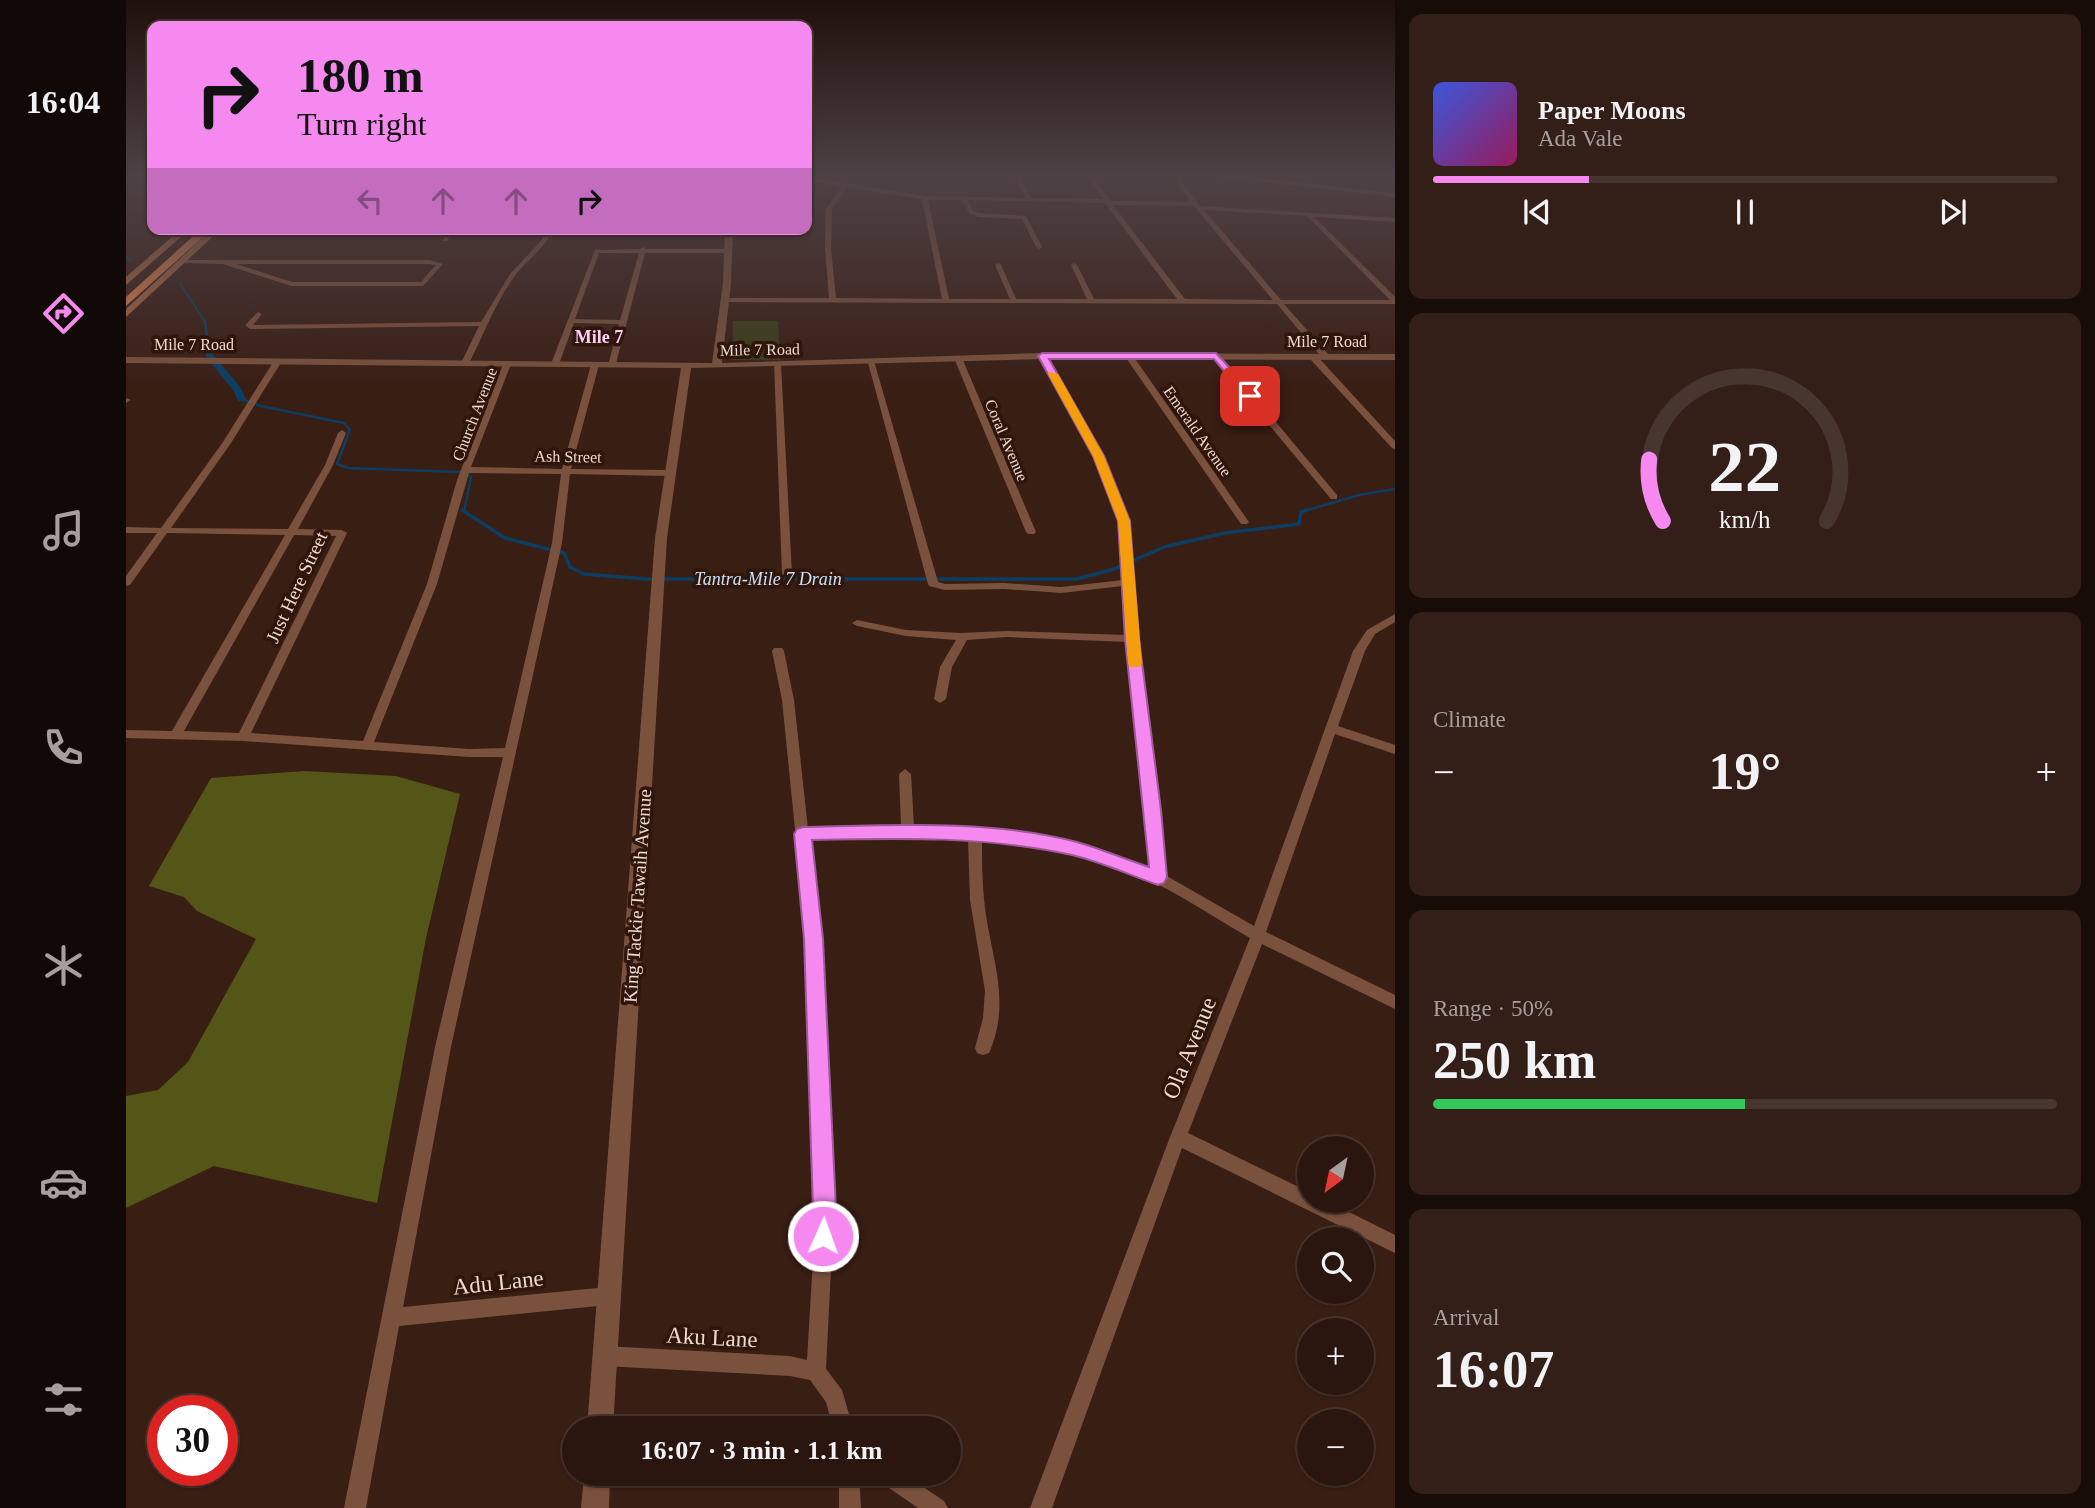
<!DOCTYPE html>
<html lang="en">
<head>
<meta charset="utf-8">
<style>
	:root { --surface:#2b160f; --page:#331f18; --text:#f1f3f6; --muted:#a69f9e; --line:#47352f; --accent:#f589ef }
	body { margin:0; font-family:"Times New Roman",serif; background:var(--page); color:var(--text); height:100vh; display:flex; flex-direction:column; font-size:26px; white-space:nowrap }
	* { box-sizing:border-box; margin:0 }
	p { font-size:23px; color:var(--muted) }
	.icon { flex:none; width:38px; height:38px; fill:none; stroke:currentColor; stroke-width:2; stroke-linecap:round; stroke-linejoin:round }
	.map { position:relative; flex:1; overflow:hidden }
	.panel { display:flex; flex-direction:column; gap:14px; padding:14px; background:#180c08; width:700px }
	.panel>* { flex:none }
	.guide { position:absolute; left:21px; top:21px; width:665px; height:214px; border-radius:14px; box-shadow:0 2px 5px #0004,0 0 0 2px var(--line); background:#f589ef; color:#111; overflow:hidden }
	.needle { width:46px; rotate:213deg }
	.tools { position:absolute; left:1171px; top:1136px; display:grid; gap:14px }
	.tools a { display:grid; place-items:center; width:77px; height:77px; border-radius:50%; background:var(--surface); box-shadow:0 2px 5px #0004,0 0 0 2px var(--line); font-size:35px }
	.speed { position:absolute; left:21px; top:1395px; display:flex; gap:14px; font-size:35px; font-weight:700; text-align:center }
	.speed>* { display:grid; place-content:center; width:91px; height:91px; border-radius:50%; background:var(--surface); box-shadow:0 2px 5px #0004,0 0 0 2px var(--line); line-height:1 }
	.speed .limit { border:10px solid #d22; background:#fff; color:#111 }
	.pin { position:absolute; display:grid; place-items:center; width:60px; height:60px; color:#fff; margin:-30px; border-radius:14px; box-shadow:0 4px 10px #0006 }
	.me { position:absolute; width:77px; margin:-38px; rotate:2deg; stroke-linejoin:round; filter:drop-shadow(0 0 5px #0008) }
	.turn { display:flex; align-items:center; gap:24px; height:147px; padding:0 35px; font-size:32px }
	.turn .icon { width:91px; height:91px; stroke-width:2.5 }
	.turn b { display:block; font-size:49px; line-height:60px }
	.lanes { display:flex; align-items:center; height:66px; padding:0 35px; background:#0003; justify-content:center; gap:35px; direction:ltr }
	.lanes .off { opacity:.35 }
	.big { font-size:52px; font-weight:700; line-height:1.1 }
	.panel .widget { flex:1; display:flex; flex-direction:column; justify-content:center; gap:10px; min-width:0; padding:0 24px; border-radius:14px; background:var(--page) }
	.panel .dial { align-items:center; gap:0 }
	.dial svg { height:182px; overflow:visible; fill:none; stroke:var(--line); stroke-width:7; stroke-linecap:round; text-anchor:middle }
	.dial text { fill:var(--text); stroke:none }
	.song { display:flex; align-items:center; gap:21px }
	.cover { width:84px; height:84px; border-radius:10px; background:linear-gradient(135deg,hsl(230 70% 55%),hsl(330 70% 35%)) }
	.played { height:7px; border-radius:4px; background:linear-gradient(90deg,var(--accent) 25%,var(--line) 25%) }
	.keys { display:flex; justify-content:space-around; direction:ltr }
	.heat { display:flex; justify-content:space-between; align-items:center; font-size:38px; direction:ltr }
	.charge { height:10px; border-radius:5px; background:linear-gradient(90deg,#34c759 50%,var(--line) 0) }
	.trip { position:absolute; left:436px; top:1416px; width:399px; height:70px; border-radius:35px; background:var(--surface); box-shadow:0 2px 5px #0004,0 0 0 2px var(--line); font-weight:700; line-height:70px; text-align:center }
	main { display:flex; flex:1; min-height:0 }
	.tabs { display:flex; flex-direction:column; width:126px; justify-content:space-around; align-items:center; background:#110906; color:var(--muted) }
	.tabs .icon { width:49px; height:49px }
	.tabs .on { color:var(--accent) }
	.tabs b { font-size:32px; color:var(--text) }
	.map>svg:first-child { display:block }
</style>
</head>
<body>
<main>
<nav class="tabs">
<b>16:04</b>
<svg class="icon on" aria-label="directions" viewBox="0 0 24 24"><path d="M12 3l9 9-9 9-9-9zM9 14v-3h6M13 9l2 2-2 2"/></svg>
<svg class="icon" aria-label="music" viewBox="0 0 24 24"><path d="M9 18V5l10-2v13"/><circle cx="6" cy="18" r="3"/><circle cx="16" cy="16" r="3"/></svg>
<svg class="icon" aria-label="phone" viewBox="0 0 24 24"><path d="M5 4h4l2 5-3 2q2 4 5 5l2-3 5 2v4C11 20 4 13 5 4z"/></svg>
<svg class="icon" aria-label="climate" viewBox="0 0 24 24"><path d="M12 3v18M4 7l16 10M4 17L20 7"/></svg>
<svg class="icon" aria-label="car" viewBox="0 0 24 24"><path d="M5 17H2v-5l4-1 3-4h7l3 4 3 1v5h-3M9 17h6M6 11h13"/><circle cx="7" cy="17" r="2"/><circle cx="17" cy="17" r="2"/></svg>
<svg class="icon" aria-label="filters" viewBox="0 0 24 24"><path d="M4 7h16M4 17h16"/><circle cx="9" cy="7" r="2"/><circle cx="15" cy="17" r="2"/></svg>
</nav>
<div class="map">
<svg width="1269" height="1508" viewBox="0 0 1269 1508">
	<rect width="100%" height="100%" fill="#391e14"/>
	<!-- green -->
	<path fill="#3a3c19" d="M 607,321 L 652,321 L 654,360 L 606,360 Z"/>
	<!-- forest -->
	<path fill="#545618" d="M 178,771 L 270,776 L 334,794 L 300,938 L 251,1203 L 88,1166 L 0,1208 L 0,1096 L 32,1090 L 62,1062 L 130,939 L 71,911 L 58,897 L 23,886 L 85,778 Z"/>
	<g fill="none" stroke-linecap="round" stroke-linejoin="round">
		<!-- stream-far2 -->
		<path stroke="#0c3e63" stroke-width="2" d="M 0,257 L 5,260
			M 54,283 L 79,322"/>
		<!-- stream-far1 -->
		<path stroke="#0c3e63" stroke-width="2.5" d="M 79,321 L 83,355
			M 115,399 L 135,406 L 218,423 L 224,430 L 211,464 L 222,468 L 334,472 L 345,477 L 338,512
			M 1175,512 L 1233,495 L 1269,489"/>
		<!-- stream -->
		<path stroke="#0c3e63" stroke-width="3.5" d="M 336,510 L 379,538 L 438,553 L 444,567 L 458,574 L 520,579 L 951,579 L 988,569 L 1038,547 L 1099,533 L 1173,524 L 1175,512 L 1181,510"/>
		<!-- canal -->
		<path fill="#0c3e63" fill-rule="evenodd" d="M 80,353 L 86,353 L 114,387 L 120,399 L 118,401 L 112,401 L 107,390 L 80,357 Z"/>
		<!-- minor -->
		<path fill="#7a513c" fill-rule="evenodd" d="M 887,176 L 893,176 L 906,198 L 977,199 L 961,176 L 966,176 L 985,201 L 1065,202 L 1050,181 L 1052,176 L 1058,176 L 1056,181 L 1074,206 L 1269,218 L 1269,222 L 1188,217 L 1269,297 L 1269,304 L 1158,304 L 1203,355 L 1203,359 L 1197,359 L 1151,304 L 599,302 L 596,300 L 599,298 L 703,298 L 699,249 L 700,209 L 716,186 L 681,181 L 681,177 L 799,196 L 900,198 ZM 721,187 L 796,199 L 816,299 L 710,298 L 705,249 L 706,209 ZM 802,200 L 836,200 L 843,213 L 852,217 L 896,219 L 910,247 L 913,249 L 916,247 L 900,216 L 853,213 L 847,211 L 842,200 L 979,203 L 1051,299 L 968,299 L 951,265 L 948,263 L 945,265 L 961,299 L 890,299 L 875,265 L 872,263 L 869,265 L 884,299 L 823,299 ZM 987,205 L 1068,206 L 1147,300 L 1059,299 ZM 1078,210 L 1181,216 L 1264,300 L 1155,300 Z
			M 1089,176 L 1111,176 L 1269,193 L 1269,197 Z
			M 322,229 L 328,229 L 321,241 L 317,241 Z
			M 361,229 L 367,229 L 363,233 L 360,231 Z
			M 421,229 L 427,229 C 419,249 400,260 388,277 C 368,305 358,335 342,365 L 335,363 L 353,326 L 124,329 L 119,325 L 132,312 L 136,314 L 127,325 L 355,322 L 384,274 L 415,241 Z
			M 125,233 L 295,233 L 298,235 L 295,237 L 123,236 Z
			M 517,247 L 520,249 L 602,249 L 605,251 L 602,253 L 519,253 L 489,367 L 482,365 L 493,324 L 448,323 L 433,364 L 426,366 L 425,364 L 469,250 L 514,249 ZM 473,253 L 513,253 L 494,320 L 449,319 Z
			M 57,260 L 303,260 L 317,264 L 297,286 L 165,286 L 97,264 L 55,263 L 55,261 ZM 110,264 L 303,264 L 310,265 L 295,282 L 166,282 Z
			M 999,353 L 1005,353 L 1123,522 L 1121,524 L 1115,524 L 998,355 Z
			M 914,354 L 921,356 L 977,456 L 1003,521 L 1011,639 L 1039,875 L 1128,926 L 1227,651 L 1241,630 L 1269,614 L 1269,622 L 1249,634 L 1239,651 L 1212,726 L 1269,745 L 1269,754 L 1209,734 L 1140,932 L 1269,995 L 1269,1009 L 1136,944 L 1062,1133 L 1183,1192 L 1183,1200 L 1199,1200 L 1269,1235 L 1269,1253 L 1056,1148 L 926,1508 L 904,1508 L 1044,1137 L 1124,938 C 1087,917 1051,892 1012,875 C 963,854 908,845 856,840 C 856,860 856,880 858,899 C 863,954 887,999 863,1053 L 857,1055 L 851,1053 L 849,1048 L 857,1018 L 859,991 L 844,900 L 842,839 L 758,836 L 683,839 L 694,939 L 708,1209 L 700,1369 L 716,1390 L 727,1428 L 707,1428 L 700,1402 L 684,1380 L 664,1376 L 478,1366 L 471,1363 L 468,1356 L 471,1349 L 478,1346 L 664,1356 L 681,1360 L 690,1209 L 680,939 L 656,700 L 646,651 L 648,648 L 656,648 L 658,651 L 668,700 L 682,829 L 775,826 L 773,774 L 779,769 L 785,774 L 788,826 C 867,827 951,837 1024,868 L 1001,642 L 881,637 L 841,640 L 826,667 L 820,699 L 814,703 L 808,699 L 814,667 L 830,640 L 780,636 L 731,626 L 726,623 L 731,620 L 780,630 L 834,633 L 881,631 L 1000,635 L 997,586 L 935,593 L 878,589 L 819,590 L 803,586 L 802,584 L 741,359 L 748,361 L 812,582 L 819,584 L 878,583 L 935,587 L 997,580 L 993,521 L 969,456 L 913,356 Z
			M 1087,354 L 1093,354 L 1211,495 L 1211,499 L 1205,499 L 1087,358 Z
			M 829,356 L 836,358 L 910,532 L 908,534 L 902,534 L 900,532 L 828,358 Z
			M 1185,356 L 1191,356 L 1269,441 L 1269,449 L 1266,448 L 1185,360 Z
			M 149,359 L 156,361 L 105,443 L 45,528 L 162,529 L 199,465 L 212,433 L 216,430 L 220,433 L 207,465 L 172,529 L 216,530 L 221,533 L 125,733 L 237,741 L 301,584 L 331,480 L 378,362 L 385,364 L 345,467 L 436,469 L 465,365 L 469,363 L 473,365 L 445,469 L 543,470 L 547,473 L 543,476 L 444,474 L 436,543 L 325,1047 L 277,1307 L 482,1287 L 489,1289 L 491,1296 L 489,1303 L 482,1305 L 273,1326 L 240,1508 L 218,1508 L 309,1047 L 377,757 L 343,757 L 117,741 L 0,738 L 0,730 L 46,731 L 159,535 L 41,533 L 4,585 L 0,586 L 0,576 L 31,533 L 0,533 L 0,527 L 35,528 L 97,442 ZM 343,473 L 435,474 L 426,543 L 379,748 L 343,749 L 248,742 L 311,584 ZM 168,535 L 210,536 L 113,733 L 58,731 Z
			M 648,362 L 655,364 L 666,574 L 661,577 L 656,574 Z
			M 0,398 L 5,400 L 0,403 Z
			M 713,1474 L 733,1474 L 735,1508 L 713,1508 Z
			M 750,1474 L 778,1474 L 818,1501 L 822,1508 L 792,1508 L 753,1481 Z"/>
		<!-- tertiary -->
		<path fill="#7a513c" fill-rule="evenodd" d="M 599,229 L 607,229 L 605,283 L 596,363 L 917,353 L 1269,354 L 1269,360 L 917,359 L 565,368 L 541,538 L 487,1428 L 461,1428 L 529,538 L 555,368 L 0,363 L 0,357 L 586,363 L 597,283 Z
			M 458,1474 L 484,1474 L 483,1508 L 455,1508 Z"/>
		<!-- secondary -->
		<path fill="#a96845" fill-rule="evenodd" d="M 55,229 L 64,229 L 0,285 L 0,277 Z
			M 86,229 L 95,229 L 0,317 L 0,309 Z"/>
		<!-- trunk -->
		<path fill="#de814e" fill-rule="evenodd" d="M 75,229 L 86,229 L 0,306 L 0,297 Z"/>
	</g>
	<!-- sky -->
	<linearGradient id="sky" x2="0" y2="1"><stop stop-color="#1f100b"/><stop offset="0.45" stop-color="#4e4145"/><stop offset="1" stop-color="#4e4145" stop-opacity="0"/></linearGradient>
	<rect width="1269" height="388" fill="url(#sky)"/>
	<!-- route -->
	<path fill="#f589ef" stroke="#9f599b" stroke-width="2" d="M 1090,353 L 1128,394 L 1128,398 L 1120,398 L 1088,359 L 923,359 L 978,456 L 1004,521 L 1013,639 L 1035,810 L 1041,877 L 1038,883 L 1032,885 C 1004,875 975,862 946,855 C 861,836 773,838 686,840 L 697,939 L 710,1209 L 709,1236 L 705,1244 L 697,1248 L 689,1244 L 686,1236 L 687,1209 L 678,939 L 668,834 L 671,829 L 677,827 C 767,825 863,819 951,842 C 975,849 999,859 1023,867 L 999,639 L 992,521 L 967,456 L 912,356 L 916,353 Z"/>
	<!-- slow -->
	<path fill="#f59e0b" d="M 923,372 L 932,374 L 978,456 L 1004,521 L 1016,663 L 1014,667 L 1004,667 L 1002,663 L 992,521 L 967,456 L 922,374 Z"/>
	<g text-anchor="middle" stroke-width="7" stroke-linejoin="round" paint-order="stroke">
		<!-- far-street labels -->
		<g font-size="16" fill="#ecd9d2" stroke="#2f150a">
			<text x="1201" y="347">Mile 7 Road</text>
			<text x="68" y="350">Mile 7 Road</text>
			<text transform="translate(634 349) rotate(-1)" y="6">Mile 7 Road</text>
			<text transform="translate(348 414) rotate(-69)" y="6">Church Avenue</text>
			<text transform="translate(1072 431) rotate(55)" y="6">Emerald Avenue</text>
			<text transform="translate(881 440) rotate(67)" y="6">Coral Avenue</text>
			<text transform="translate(442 456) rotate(1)" y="6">Ash Street</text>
		</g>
		<!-- far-neighbourhood labels -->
		<g font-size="18" font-weight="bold" fill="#fdccf9" stroke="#2f150a">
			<text x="473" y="343">Mile 7</text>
		</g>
		<!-- far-water labels -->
		<g font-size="18" font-style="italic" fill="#c6e1fb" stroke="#2f150a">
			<text x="642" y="585">Tantra-Mile 7 Drain</text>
		</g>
		<!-- street labels -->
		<g font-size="19" fill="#ecd9d2" stroke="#2f150a">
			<text transform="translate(170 587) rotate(-65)" y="7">Just Here Street</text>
			<text transform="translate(511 896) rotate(-86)" y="7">King Tackie Tawaih Avenue</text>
		</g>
		<!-- near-street labels -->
		<g font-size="23" fill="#ecd9d2" stroke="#2f150a">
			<text transform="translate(1063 1048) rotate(-68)" y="8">Ola Avenue</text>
			<text transform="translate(372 1282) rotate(-6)" y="8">Adu Lane</text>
			<text transform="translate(586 1337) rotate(3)" y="8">Aku Lane</text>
		</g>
	</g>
</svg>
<div class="tools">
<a><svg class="needle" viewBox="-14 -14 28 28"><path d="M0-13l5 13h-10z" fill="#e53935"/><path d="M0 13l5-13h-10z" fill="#a69f9e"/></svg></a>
<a><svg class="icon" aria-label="search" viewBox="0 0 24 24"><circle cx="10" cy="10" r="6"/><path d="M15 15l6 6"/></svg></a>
<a>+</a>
<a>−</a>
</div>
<div class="speed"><div class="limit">30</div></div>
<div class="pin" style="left:1124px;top:396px;background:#d93025"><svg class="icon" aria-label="arrive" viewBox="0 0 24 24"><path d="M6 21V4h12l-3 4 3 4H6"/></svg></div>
<svg class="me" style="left:697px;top:1236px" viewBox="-20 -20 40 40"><circle r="17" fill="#f589ef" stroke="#fff" stroke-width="3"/><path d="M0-11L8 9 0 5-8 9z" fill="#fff"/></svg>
<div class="trip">16:07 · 3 min · 1.1 km</div>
<div class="guide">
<div class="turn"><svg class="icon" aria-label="right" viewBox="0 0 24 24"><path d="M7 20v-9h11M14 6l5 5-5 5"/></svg><div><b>180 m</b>Turn right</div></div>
<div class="lanes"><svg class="icon off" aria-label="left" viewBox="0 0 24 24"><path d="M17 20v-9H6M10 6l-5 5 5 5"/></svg><svg class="icon off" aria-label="ahead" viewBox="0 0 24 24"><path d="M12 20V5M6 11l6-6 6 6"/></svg><svg class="icon off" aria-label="ahead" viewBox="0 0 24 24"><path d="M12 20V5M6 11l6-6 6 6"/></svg><svg class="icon" aria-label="right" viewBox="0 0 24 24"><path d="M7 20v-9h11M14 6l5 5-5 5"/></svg></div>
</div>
</div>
<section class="panel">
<div class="widget">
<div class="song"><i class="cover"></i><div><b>Paper Moons</b><p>Ada Vale</p></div></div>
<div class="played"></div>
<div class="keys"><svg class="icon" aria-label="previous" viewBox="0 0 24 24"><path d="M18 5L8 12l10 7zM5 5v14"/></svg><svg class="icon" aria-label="pause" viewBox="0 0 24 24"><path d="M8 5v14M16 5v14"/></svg><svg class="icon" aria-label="next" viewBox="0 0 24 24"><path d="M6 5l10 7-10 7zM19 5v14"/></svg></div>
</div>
<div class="widget dial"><svg viewBox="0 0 100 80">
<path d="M14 69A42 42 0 1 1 86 69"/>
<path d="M14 69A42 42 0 0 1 8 42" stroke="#f589ef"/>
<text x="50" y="56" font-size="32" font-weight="700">22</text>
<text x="50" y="72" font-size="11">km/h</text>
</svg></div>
<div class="widget"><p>Climate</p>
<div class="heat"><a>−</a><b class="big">19°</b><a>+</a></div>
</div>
<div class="widget"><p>Range · 50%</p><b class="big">250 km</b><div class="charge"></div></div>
<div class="widget"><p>Arrival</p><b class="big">16:07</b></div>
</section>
</main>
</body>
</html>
